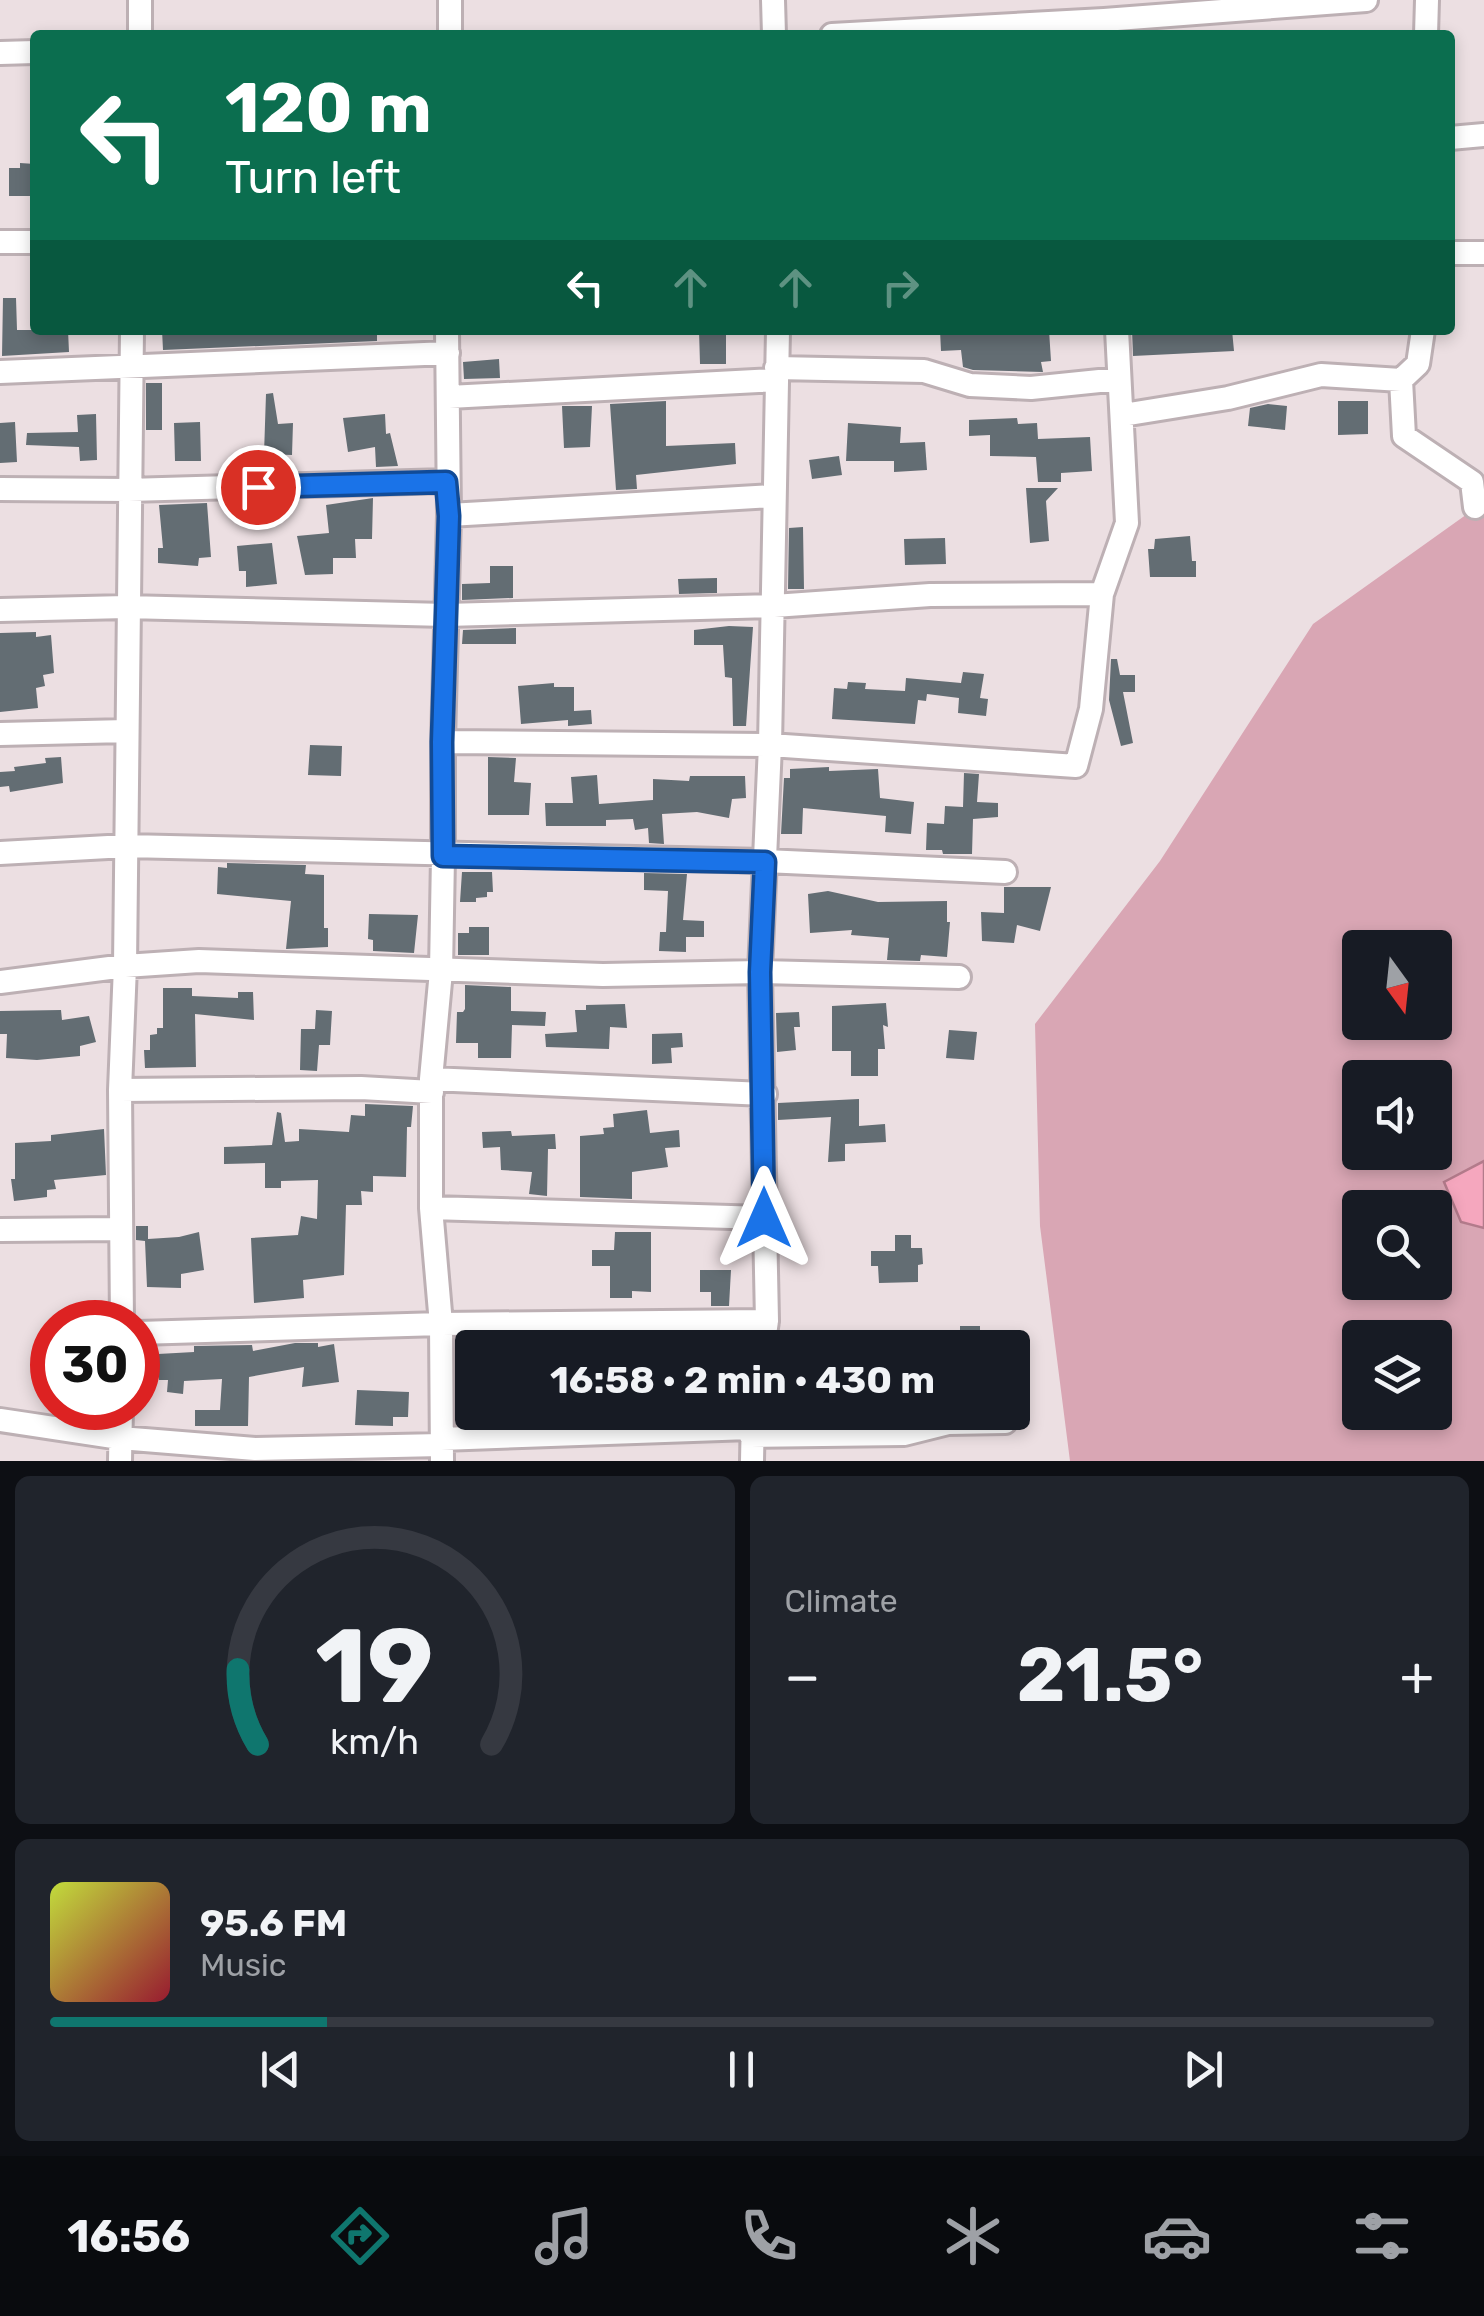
<!DOCTYPE html>
<html lang="en">
<head>
<meta charset="utf-8">
<style>
	:root { --surface:#171b24; --page:#20242c; --text:#f1f3f6; --muted:#9ea1a6; --line:#363941; --accent:#0f766e }
	body { margin:0; font-family:Rubik,sans-serif; background:var(--page); color:var(--text); height:100vh; display:flex; flex-direction:column; font-size:38px; white-space:nowrap }
	* { box-sizing:border-box; margin:0 }
	p { font-size:32px; color:var(--muted) }
	.icon { flex:none; width:55px; height:55px; fill:none; stroke:currentColor; stroke-width:2; stroke-linecap:round; stroke-linejoin:round }
	.map { position:relative; height:1461px; overflow:hidden }
	.sheet { display:flex; flex-direction:column; gap:15px; padding:15px; background:#0d0f14; flex:1 }
	.sheet>* { flex:none }
	.banner { position:absolute; left:30px; top:30px; width:1425px; height:305px; border-radius:10px; box-shadow:0 5px 15px #0003; background:#0b6e4f; color:#fff; overflow:hidden }
	.needle { width:65px; rotate:165deg }
	.controls { position:absolute; left:1342px; top:930px; display:grid; gap:20px }
	.controls a { display:grid; place-items:center; width:110px; height:110px; border-radius:10px; background:var(--surface); box-shadow:0 5px 15px #0003; font-size:50px }
	.speed { position:absolute; left:30px; top:1300px; display:flex; gap:20px; font-size:50px; font-weight:700; text-align:center }
	.speed>* { display:grid; place-content:center; width:130px; height:130px; border-radius:50%; background:var(--surface); box-shadow:0 5px 15px #0003; line-height:1 }
	.speed .limit { border:15px solid #d22; background:#fff; color:#111 }
	.pin { position:absolute; display:grid; place-items:center; width:85px; height:85px; color:#fff; margin:-42px; border:5px solid #fff; border-radius:50%; box-shadow:0 2px 10px #0007 }
	.me { position:absolute; width:110px; margin:-55px; rotate:0deg; stroke-linejoin:round; filter:drop-shadow(0 0 8px #0008) }
	.turn { display:flex; align-items:center; gap:35px; height:210px; padding:0 30px; font-size:45px }
	.turn .icon { width:130px; height:130px; stroke-width:2.5 }
	.turn b { display:block; font-size:70px; line-height:85px }
	.lanes { display:flex; align-items:center; height:95px; padding:0 30px; background:#0003; justify-content:center; gap:50px; direction:ltr }
	.lanes .off { opacity:.35 }
	.big { font-size:75px; font-weight:700; line-height:1.1 }
	.sheet .tile { flex:1; display:flex; flex-direction:column; justify-content:center; gap:15px; min-width:0; padding:0 35px; border-radius:15px; background:var(--page) }
	.sheet .dial { align-items:center; gap:0 }
	.dial svg { height:260px; overflow:visible; fill:none; stroke:var(--line); stroke-width:7; stroke-linecap:round; text-anchor:middle }
	.dial text { fill:var(--text); stroke:none }
	.song { display:flex; align-items:center; gap:30px }
	.cover { width:120px; height:120px; border-radius:15px; background:linear-gradient(135deg,hsl(70 70% 55%),hsl(350 70% 35%)) }
	.played { height:10px; border-radius:5px; background:linear-gradient(90deg,var(--accent) 20%,var(--line) 20%) }
	.keys { display:flex; justify-content:space-around; direction:ltr }
	.heat { display:flex; justify-content:space-between; align-items:center; font-size:55px; direction:ltr }
	.sheet .tiles { flex:1; display:grid; gap:15px; grid-template-columns:1fr 1fr }
	.tile:last-child { grid-column:span 2 }
	.trip { position:absolute; left:455px; top:1330px; width:575px; height:100px; border-radius:10px; background:var(--surface); box-shadow:0 5px 15px #0003; font-weight:700; line-height:100px; text-align:center }
	.menu { display:flex; height:160px; justify-content:space-around; align-items:center; background:#090b0e; color:var(--muted) }
	.menu .icon { width:70px; height:70px }
	.menu .on { color:var(--accent) }
	.menu b { font-size:45px; color:var(--text) }
	.map>svg:first-child { display:block }
</style>
</head>
<body>
<div class="map">
<svg width="1484" height="1461" viewBox="0 0 1484 1461">
	<rect width="100%" height="100%" fill="#ecdfe2"/>
	<!-- green -->
	<path fill="#d9a6b4" fill-rule="evenodd" d="M 1484,502 L 1484,1161 L 1445,1183 L 1461,1222 L 1484,1228 L 1484,1461 L 1070,1461 L 1040,1226 L 1035,1024 L 1160,861 L 1313,624 ZM 1360,948 L 1435,948 L 1435,1022 L 1360,1022 ZM 1360,1078 L 1435,1078 L 1435,1152 L 1360,1152 ZM 1360,1208 L 1435,1208 L 1435,1282 L 1360,1282 ZM 1360,1338 L 1435,1338 L 1435,1412 L 1360,1412 Z"/>
	<!-- water -->
	<path fill="#f5a7be" stroke="#b37b8b" stroke-width="2.5" d="M 1484,1161 L 1484,1228 L 1461,1222 L 1444,1182 Z"/>
	<!-- building -->
	<path fill="#636d73" d="M 20,163 L 35,164 L 35,196 L 9,196 L 9,168 L 20,168 Z
		M 3,298 L 16,298 L 17,330 L 68,330 L 69,352 L 2,356 Z
		M 162,330 L 377,330 L 377,341 L 163,350 Z
		M 699,330 L 726,330 L 726,364 L 700,364 Z
		M 940,330 L 1049,330 L 1051,361 L 1041,362 L 1043,372 L 973,370 L 963,367 L 961,350 L 941,351 Z
		M 1132,330 L 1232,330 L 1234,351 L 1133,356 Z
		M 499,359 L 500,378 L 464,379 L 463,362 Z
		M 146,383 L 162,383 L 162,430 L 146,430 Z
		M 273,393 L 278,424 L 293,423 L 292,455 L 264,454 L 266,394 Z
		M 666,401 L 666,446 L 735,443 L 736,464 L 636,475 L 637,489 L 616,490 L 610,404 Z
		M 1338,401 L 1368,401 L 1368,434 L 1338,435 Z
		M 1268,404 L 1287,406 L 1285,430 L 1248,426 L 1250,408 Z
		M 562,406 L 592,406 L 590,447 L 564,448 Z
		M 96,414 L 97,460 L 80,461 L 79,447 L 26,445 L 27,433 L 78,432 L 77,415 Z
		M 385,414 L 386,434 L 390,433 L 398,466 L 376,467 L 375,447 L 348,452 L 343,418 Z
		M 1017,418 L 1018,424 L 1037,423 L 1038,439 L 1090,437 L 1092,471 L 1061,473 L 1061,482 L 1038,482 L 1036,457 L 990,456 L 990,435 L 969,436 L 969,420 Z
		M 15,422 L 17,462 L 0,463 L 0,423 Z
		M 200,422 L 201,461 L 175,461 L 174,423 Z
		M 848,423 L 901,427 L 900,443 L 925,442 L 927,470 L 894,472 L 894,461 L 846,461 Z
		M 839,456 L 842,475 L 812,479 L 809,460 Z
		M 1026,488 L 1058,488 L 1046,501 L 1049,541 L 1030,543 Z
		M 373,498 L 372,539 L 355,539 L 356,558 L 333,558 L 333,574 L 305,575 L 297,536 L 329,533 L 326,505 Z
		M 207,503 L 211,557 L 199,558 L 198,566 L 158,563 L 158,548 L 163,548 L 159,505 Z
		M 803,527 L 804,589 L 788,589 L 789,528 Z
		M 1190,536 L 1192,561 L 1196,561 L 1196,577 L 1150,577 L 1148,549 L 1154,549 L 1155,539 Z
		M 945,538 L 946,564 L 905,565 L 904,539 Z
		M 272,543 L 277,584 L 246,587 L 246,571 L 239,571 L 237,546 Z
		M 490,566 L 513,566 L 513,598 L 462,600 L 462,584 L 490,583 Z
		M 717,578 L 717,593 L 679,594 L 678,579 Z
		M 729,626 L 753,627 L 746,726 L 733,726 L 732,678 L 725,677 L 723,645 L 694,645 L 694,630 Z
		M 516,628 L 516,644 L 462,644 L 463,630 Z
		M 36,632 L 36,637 L 51,635 L 54,673 L 43,675 L 45,686 L 36,688 L 38,708 L 0,712 L 0,633 Z
		M 1111,659 L 1117,659 L 1120,675 L 1135,675 L 1135,692 L 1123,692 L 1133,743 L 1121,746 L 1109,700 Z
		M 963,672 L 984,674 L 980,698 L 988,699 L 986,716 L 958,713 L 959,698 L 927,694 L 926,701 L 918,700 L 915,724 L 832,719 L 834,688 L 847,689 L 848,682 L 866,683 L 865,689 L 905,691 L 906,678 L 961,683 Z
		M 554,683 L 554,687 L 574,687 L 574,711 L 591,710 L 592,724 L 568,726 L 568,720 L 521,724 L 518,686 Z
		M 310,745 L 342,746 L 341,776 L 308,775 Z
		M 61,757 L 63,783 L 10,792 L 9,786 L 0,787 L 0,772 L 15,771 L 14,767 L 46,763 L 45,758 Z
		M 488,757 L 516,758 L 514,782 L 531,783 L 529,815 L 488,815 Z
		M 829,767 L 829,771 L 878,769 L 880,798 L 914,802 L 911,834 L 885,832 L 886,816 L 803,808 L 802,834 L 781,834 L 784,778 L 790,778 L 790,769 Z
		M 964,773 L 979,774 L 977,802 L 998,803 L 998,817 L 973,819 L 972,854 L 943,854 L 942,850 L 926,850 L 927,823 L 944,824 L 945,806 L 963,807 Z
		M 597,775 L 599,804 L 653,800 L 653,779 L 689,781 L 690,776 L 745,776 L 746,798 L 732,799 L 729,818 L 697,812 L 662,814 L 664,844 L 649,843 L 648,828 L 635,830 L 633,819 L 606,820 L 606,826 L 546,826 L 545,803 L 573,803 L 571,777 Z
		M 227,863 L 306,865 L 305,874 L 324,875 L 324,928 L 328,928 L 328,947 L 286,949 L 291,901 L 217,894 L 218,867 L 227,868 Z
		M 462,872 L 492,872 L 493,892 L 487,892 L 487,897 L 476,898 L 476,902 L 460,902 Z
		M 644,873 L 687,874 L 683,920 L 704,921 L 704,937 L 686,937 L 686,952 L 659,951 L 660,932 L 666,932 L 668,891 L 644,890 Z
		M 1004,887 L 1051,887 L 1040,931 L 1017,925 L 1014,943 L 982,941 L 981,912 L 1004,913 Z
		M 828,891 L 878,902 L 947,901 L 947,922 L 950,922 L 947,957 L 921,955 L 920,961 L 887,960 L 889,938 L 851,935 L 852,930 L 810,933 L 808,894 Z
		M 369,914 L 418,915 L 414,953 L 373,951 L 373,940 L 368,939 Z
		M 469,927 L 489,927 L 489,955 L 458,955 L 458,933 L 469,933 Z
		M 465,985 L 511,987 L 511,1011 L 546,1012 L 545,1026 L 512,1025 L 511,1058 L 478,1058 L 478,1043 L 456,1043 L 457,1012 L 463,1012 L 465,1009 Z
		M 163,988 L 192,988 L 192,996 L 238,998 L 238,992 L 253,992 L 254,1020 L 195,1014 L 196,1067 L 145,1068 L 144,1050 L 150,1050 L 150,1035 L 157,1034 L 157,1028 L 163,1028 Z
		M 886,1003 L 888,1027 L 883,1025 L 885,1049 L 878,1049 L 878,1076 L 851,1076 L 851,1051 L 832,1051 L 832,1006 Z
		M 625,1004 L 627,1028 L 610,1027 L 609,1049 L 546,1047 L 545,1034 L 577,1032 L 575,1010 L 586,1010 L 586,1005 Z
		M 61,1010 L 62,1020 L 89,1016 L 96,1042 L 80,1046 L 80,1056 L 37,1060 L 6,1058 L 7,1034 L 0,1034 L 0,1011 Z
		M 316,1010 L 332,1011 L 330,1045 L 319,1045 L 317,1071 L 300,1070 L 301,1029 L 315,1029 Z
		M 799,1012 L 800,1027 L 794,1027 L 796,1050 L 777,1052 L 776,1013 Z
		M 949,1030 L 977,1032 L 974,1060 L 946,1058 Z
		M 682,1033 L 683,1047 L 671,1048 L 672,1063 L 652,1064 L 652,1034 Z
		M 859,1099 L 859,1126 L 885,1124 L 886,1142 L 845,1144 L 845,1161 L 828,1162 L 831,1117 L 778,1120 L 778,1103 Z
		M 365,1104 L 413,1106 L 411,1127 L 407,1127 L 406,1177 L 373,1176 L 373,1192 L 361,1191 L 362,1205 L 346,1205 L 344,1275 L 303,1280 L 304,1298 L 254,1303 L 251,1238 L 298,1235 L 301,1216 L 317,1219 L 318,1180 L 281,1181 L 281,1188 L 265,1188 L 265,1163 L 224,1164 L 224,1147 L 272,1145 L 277,1112 L 281,1113 L 285,1142 L 299,1141 L 299,1129 L 349,1132 L 351,1115 L 365,1116 Z
		M 647,1110 L 650,1133 L 679,1130 L 680,1147 L 665,1148 L 668,1167 L 632,1172 L 632,1199 L 580,1197 L 580,1136 L 604,1134 L 603,1128 L 614,1127 L 613,1114 Z
		M 104,1129 L 106,1175 L 54,1180 L 56,1189 L 47,1190 L 47,1197 L 14,1201 L 11,1179 L 15,1179 L 15,1143 L 51,1141 L 51,1135 Z
		M 511,1131 L 512,1136 L 555,1134 L 556,1149 L 548,1149 L 547,1196 L 529,1194 L 532,1172 L 501,1170 L 500,1147 L 483,1148 L 482,1132 Z
		M 136,1226 L 148,1226 L 148,1239 L 179,1237 L 199,1232 L 204,1270 L 181,1274 L 181,1288 L 147,1287 L 145,1241 L 136,1240 Z
		M 615,1232 L 651,1232 L 651,1292 L 632,1291 L 632,1298 L 610,1298 L 610,1266 L 592,1266 L 592,1250 L 614,1250 Z
		M 895,1235 L 911,1235 L 911,1248 L 922,1248 L 923,1264 L 918,1265 L 918,1282 L 879,1283 L 878,1266 L 871,1266 L 871,1251 L 895,1251 Z
		M 700,1270 L 731,1270 L 729,1306 L 711,1306 L 711,1292 L 700,1292 Z
		M 960,1326 L 980,1326 L 980,1333 L 1014,1334 L 1013,1348 L 949,1348 L 949,1331 L 960,1331 Z
		M 295,1343 L 318,1343 L 318,1347 L 334,1344 L 339,1382 L 302,1387 L 304,1367 L 249,1377 L 248,1426 L 195,1426 L 195,1410 L 220,1410 L 222,1379 L 184,1381 L 183,1394 L 167,1392 L 168,1380 L 159,1380 L 158,1354 L 194,1352 L 194,1346 L 252,1345 L 253,1351 Z
		M 357,1390 L 409,1392 L 408,1417 L 393,1417 L 393,1426 L 355,1425 Z"/>
	<g fill="none" stroke-linecap="round" stroke-linejoin="round">
		<defs>
			<path id="minor" d="M 140,0 L 140,35
				M 450,0 L 450,35
				M 773,0 L 774,35
				M 832,35 L 1104,20 L 1366,0
				M 1426,35 L 1427,0
				M 0,53 L 35,52
				M 1450,138 L 1484,135
				M 0,242 L 35,242
				M 1450,253 L 1484,253
				M 1423,330 L 1418,364 L 1401,380 L 1404,436 L 1472,482 L 1475,507
				M 776,368 L 924,371 L 970,385 L 1031,388 L 1119,379
				M 0,372 L 448,353
				M 449,397 L 776,380
				M 1123,415 L 1228,398 L 1321,375 L 1401,380
				M 0,489 L 128,490 L 446,481
				M 449,515 L 773,496
				M 0,610 L 126,607 L 446,615 L 774,606 L 930,595 L 1102,594
				M 0,734 L 127,731
				M 443,742 L 770,745 L 1076,766 L 1091,709 L 1102,594 L 1127,523 L 1117,330
				M 0,853 L 126,846 L 765,861 L 1005,872
				M 0,982 L 125,966 L 199,961 L 603,975 L 760,972 L 959,977
				M 431,1079 L 765,1094
				M 120,1090 L 361,1088 L 432,1092
				M 431,1208 L 764,1218
				M 0,1230 L 121,1229
				M 122,1322 L 120,1090 L 125,966 L 132,330
				M 138,1333 L 441,1324 L 767,1321
				M 763,1348 L 767,1321 L 760,972 L 770,745 L 778,330
				M 0,1420 L 120,1438 L 255,1449 L 441,1445
				M 751,1436 L 904,1434 L 948,1423 L 1005,1422
				M 441,1439 L 750,1428
				M 120,1461 L 121,1408
				M 442,1461 L 441,1324 L 431,1208 L 431,1079 L 441,971 L 443,856 L 443,742 L 449,515 L 447,330
				M 752,1461 L 753,1412"/>
		</defs>
		<!-- minor casing -->
		<use href="#minor" stroke="#bdb0b4" stroke-width="28"/>
		<!-- minor -->
		<use href="#minor" stroke="#fff" stroke-width="22"/>
	</g>
	<g fill="none" stroke-linecap="round" stroke-linejoin="round">
		<defs>
			<path id="route" d="M 258,487 L 446,482 L 449,516 L 442,742 L 443,856 L 765,862 L 760,972 L 764,1218"/>
		</defs>
		<!-- route casing -->
		<use href="#route" stroke="#114b97" stroke-width="25"/>
		<!-- route -->
		<use href="#route" stroke="#1a73e8" stroke-width="18"/>
	</g>
</svg>
<div class="controls">
<a><svg class="needle" viewBox="-14 -14 28 28"><path d="M0-13l5 13h-10z" fill="#e53935"/><path d="M0 13l5-13h-10z" fill="#9ea1a6"/></svg></a>
<a><svg class="icon" aria-label="sound" viewBox="0 0 24 24"><path d="M4 9h4l5-4v14l-5-4H4zM17 9q2 3 0 6"/></svg></a>
<a><svg class="icon" aria-label="search" viewBox="0 0 24 24"><circle cx="10" cy="10" r="6"/><path d="M15 15l6 6"/></svg></a>
<a><svg class="icon" aria-label="layers" viewBox="0 0 24 24"><path d="M12 4l9 5-9 5-9-5zM3 14l9 5 9-5"/></svg></a>
</div>
<div class="speed"><div class="limit">30</div></div>
<div class="pin" style="left:258px;top:487px;background:#d93025"><svg class="icon" aria-label="arrive" viewBox="0 0 24 24"><path d="M6 21V4h12l-3 4 3 4H6"/></svg></div>
<svg class="me" style="left:764px;top:1218px" viewBox="-20 -20 40 40"><path d="M0-17L14 15 0 8-14 15z" fill="#1a73e8" stroke="#fff" stroke-width="4"/></svg>
<div class="trip">16:58 · 2 min · 430 m</div>
<div class="banner">
<div class="turn"><svg class="icon" aria-label="left" viewBox="0 0 24 24"><path d="M17 20v-9H6M10 6l-5 5 5 5"/></svg><div><b>120 m</b>Turn left</div></div>
<div class="lanes"><svg class="icon" aria-label="left" viewBox="0 0 24 24"><path d="M17 20v-9H6M10 6l-5 5 5 5"/></svg><svg class="icon off" aria-label="ahead" viewBox="0 0 24 24"><path d="M12 20V5M6 11l6-6 6 6"/></svg><svg class="icon off" aria-label="ahead" viewBox="0 0 24 24"><path d="M12 20V5M6 11l6-6 6 6"/></svg><svg class="icon off" aria-label="right" viewBox="0 0 24 24"><path d="M7 20v-9h11M14 6l5 5-5 5"/></svg></div>
</div>
</div>
<section class="sheet">
<div class="tiles">
<div class="tile dial"><svg viewBox="0 0 100 80">
<path d="M14 69A42 42 0 1 1 86 69"/>
<path d="M14 69A42 42 0 0 1 8 46" stroke="#0f766e"/>
<text x="50" y="56" font-size="32" font-weight="700">19</text>
<text x="50" y="72" font-size="11">km/h</text>
</svg></div>
<div class="tile"><p>Climate</p>
<div class="heat"><a>−</a><b class="big">21.5°</b><a>+</a></div>
</div>
<div class="tile">
<div class="song"><i class="cover"></i><div><b>95.6 FM</b><p>Music</p></div></div>
<div class="played"></div>
<div class="keys"><svg class="icon" aria-label="previous" viewBox="0 0 24 24"><path d="M18 5L8 12l10 7zM5 5v14"/></svg><svg class="icon" aria-label="pause" viewBox="0 0 24 24"><path d="M8 5v14M16 5v14"/></svg><svg class="icon" aria-label="next" viewBox="0 0 24 24"><path d="M6 5l10 7-10 7zM19 5v14"/></svg></div>
</div>
</div>
</section>
<nav class="menu">
<b>16:56</b>
<svg class="icon on" aria-label="directions" viewBox="0 0 24 24"><path d="M12 3l9 9-9 9-9-9zM9 14v-3h6M13 9l2 2-2 2"/></svg>
<svg class="icon" aria-label="music" viewBox="0 0 24 24"><path d="M9 18V5l10-2v13"/><circle cx="6" cy="18" r="3"/><circle cx="16" cy="16" r="3"/></svg>
<svg class="icon" aria-label="phone" viewBox="0 0 24 24"><path d="M5 4h4l2 5-3 2q2 4 5 5l2-3 5 2v4C11 20 4 13 5 4z"/></svg>
<svg class="icon" aria-label="climate" viewBox="0 0 24 24"><path d="M12 3v18M4 7l16 10M4 17L20 7"/></svg>
<svg class="icon" aria-label="car" viewBox="0 0 24 24"><path d="M5 17H2v-5l4-1 3-4h7l3 4 3 1v5h-3M9 17h6M6 11h13"/><circle cx="7" cy="17" r="2"/><circle cx="17" cy="17" r="2"/></svg>
<svg class="icon" aria-label="filters" viewBox="0 0 24 24"><path d="M4 7h16M4 17h16"/><circle cx="9" cy="7" r="2"/><circle cx="15" cy="17" r="2"/></svg>
</nav>
</body>
</html>
